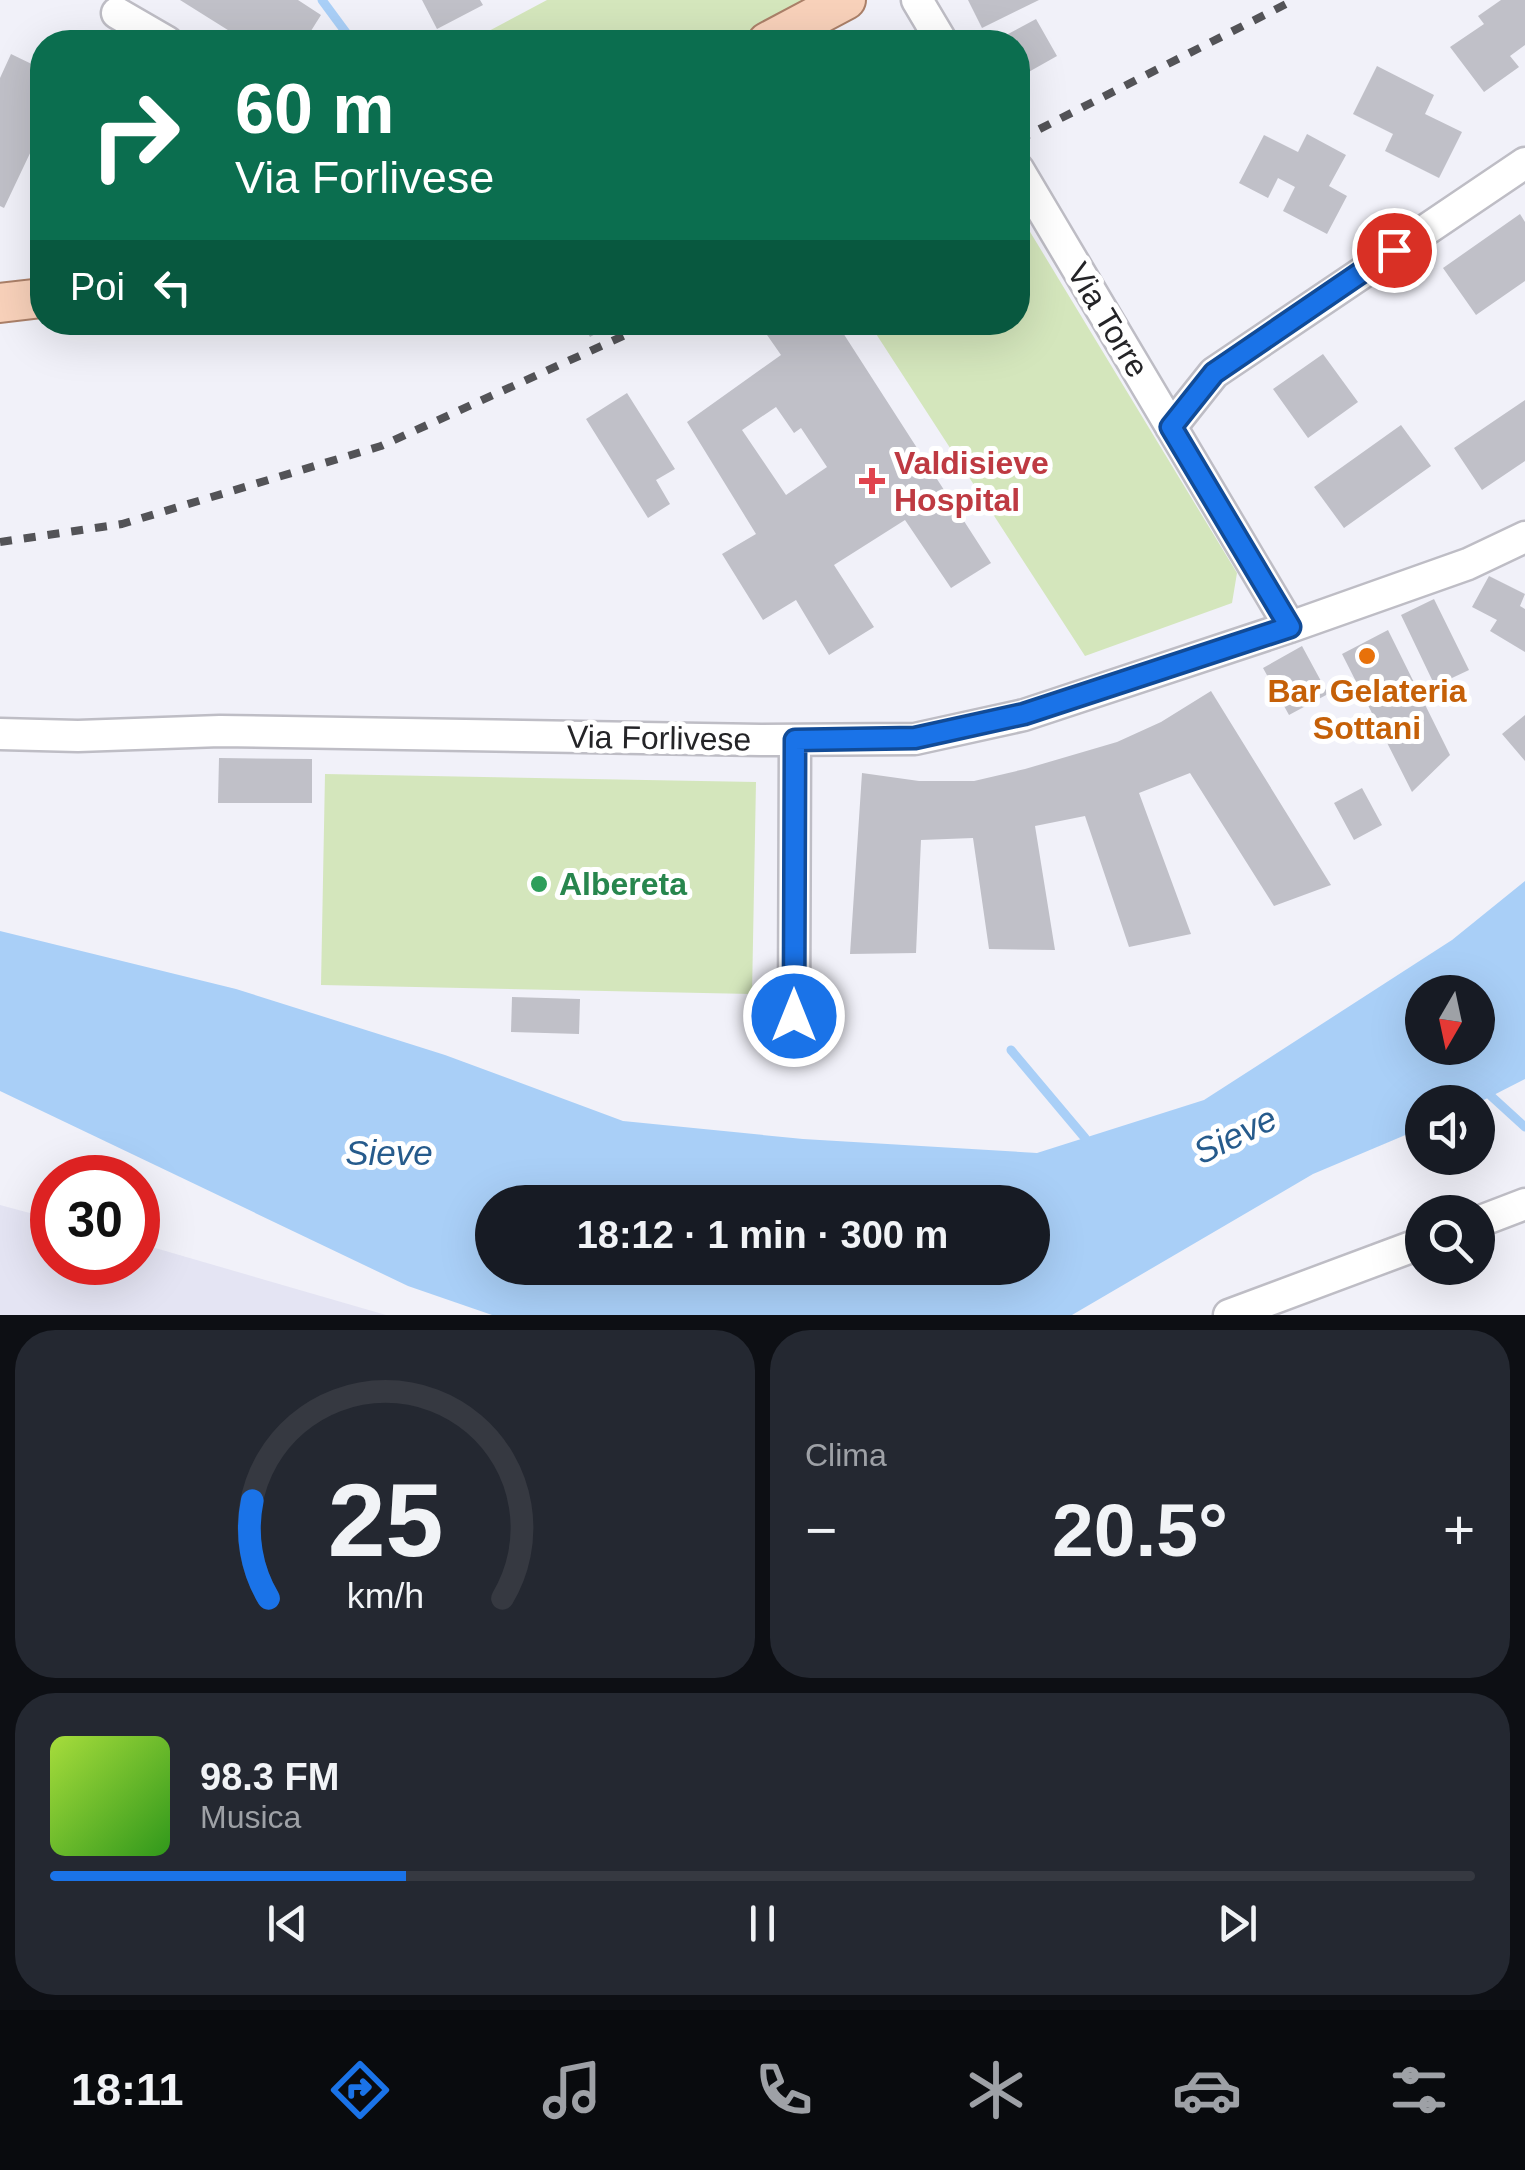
<!DOCTYPE html>
<html lang="it">
<head>
<meta charset="utf-8">
<style>
	:root { --surface:#171b24; --page:#242831; --text:#f1f3f6; --muted:#9ea1a6; --line:#363941; --accent:#1a73e8 }
	body { margin:0; font-family:Arial,sans-serif; background:var(--page); color:var(--text); height:100vh; display:flex; flex-direction:column; font-size:38px; white-space:nowrap }
	* { box-sizing:border-box; margin:0 }
	p { font-size:32px; color:var(--muted) }
	.icon { flex:none; width:55px; height:55px; fill:none; stroke:currentColor; stroke-width:2; stroke-linecap:round; stroke-linejoin:round }
	.map { position:relative; height:1315px; overflow:hidden }
	.drawer { display:flex; flex-direction:column; gap:15px; padding:15px; background:#0d0f14; flex:1 }
	.drawer>* { flex:none }
	.hud { position:absolute; left:30px; top:30px; width:1000px; height:305px; border-radius:40px; box-shadow:0 10px 40px #0002; background:#0b6e4f; color:#fff; overflow:hidden }
	.needle { width:65px; rotate:189deg }
	.tools { position:absolute; left:1405px; top:975px; display:grid; gap:20px }
	.tools a { display:grid; place-items:center; width:90px; height:90px; border-radius:50%; background:var(--surface); box-shadow:0 10px 40px #0002; font-size:50px }
	.speed { position:absolute; left:30px; top:1155px; display:flex; gap:20px; font-size:50px; font-weight:700; text-align:center }
	.speed>* { display:grid; place-content:center; width:130px; height:130px; border-radius:50%; background:var(--surface); box-shadow:0 10px 40px #0002; line-height:1 }
	.speed .limit { border:15px solid #d22; background:#fff; color:#111 }
	.pin { position:absolute; display:grid; place-items:center; width:85px; height:85px; color:#fff; margin:-42px; border:5px solid #fff; border-radius:50%; box-shadow:0 2px 10px #0007 }
	.me { position:absolute; width:110px; margin:-55px; rotate:0deg; stroke-linejoin:round; filter:drop-shadow(0 0 8px #0008) }
	.turn { display:flex; align-items:center; gap:35px; height:210px; padding:0 40px; font-size:45px }
	.turn .icon { width:130px; height:130px; stroke-width:2.5 }
	.turn b { display:block; font-size:70px; line-height:85px }
	.then { display:flex; align-items:center; height:95px; padding:0 40px; background:#0003; gap:20px; font-size:38px }
	.big { font-size:75px; font-weight:700; line-height:1.1 }
	.drawer .widget { flex:1; display:flex; flex-direction:column; justify-content:center; gap:15px; min-width:0; padding:0 35px; border-radius:40px; background:var(--page) }
	.drawer .dial { align-items:center; gap:0 }
	.dial svg { height:260px; overflow:visible; fill:none; stroke:var(--line); stroke-width:7; stroke-linecap:round; text-anchor:middle }
	.dial text { fill:var(--text); stroke:none }
	.song { display:flex; align-items:center; gap:30px }
	.cover { width:120px; height:120px; border-radius:15px; background:linear-gradient(135deg,hsl(80 70% 55%),hsl(110 70% 35%)) }
	.played { height:10px; border-radius:5px; background:linear-gradient(90deg,var(--accent) 25%,var(--line) 25%) }
	.keys { display:flex; justify-content:space-around; direction:ltr }
	.heat { display:flex; justify-content:space-between; align-items:center; font-size:55px; direction:ltr }
	.drawer .tiles { flex:1; display:grid; gap:15px; grid-template-columns:1fr 1fr }
	.widget:last-child { grid-column:span 2 }
	.trip { position:absolute; left:475px; top:1185px; width:575px; height:100px; border-radius:50px; background:var(--surface); box-shadow:0 10px 40px #0002; font-weight:700; line-height:100px; text-align:center }
	.menu { display:flex; height:160px; justify-content:space-around; align-items:center; background:#090b0e; color:var(--muted) }
	.menu .icon { width:70px; height:70px }
	.menu .current { color:var(--accent) }
	.menu b { font-size:45px; color:var(--text) }
	.map>svg:first-child { display:block }
</style>
</head>
<body>
<div class="map">
<svg width="1525" height="1315" viewBox="0 0 1525 1315">
	<rect width="100%" height="100%" fill="#f1f1f9"/>
	<!-- built -->
	<path fill="#e4e4f3" d="M 0,1205 L 52,1219 L 52,1262 L 138,1262 L 138,1243 L 386,1315 L 0,1315 Z"/>
	<!-- green -->
	<path fill="#d4e6bc" d="M 547,0 L 810,0 L 730,42 L 468,42 Z
		M 1018,212 L 1237,573 L 1232,603 L 1085,656 L 869,323 L 1018,322 Z
		M 325,774 L 756,782 L 752,994 L 321,985 Z"/>
	<!-- water -->
	<path fill="#a9cff7" fill-rule="evenodd" d="M 1525,881 L 1525,1079 L 1478,1103 L 1422,1102 L 1422,1128 L 1313,1174 L 1072,1315 L 492,1315 L 408,1286 L 0,1091 L 0,931 L 236,989 L 445,1055 L 623,1121 L 803,1139 L 1037,1153 L 1204,1100 L 1452,940 ZM 1422,992 L 1478,992 L 1478,1048 L 1422,1048 ZM 492,1202 L 1032,1202 L 1032,1268 L 492,1268 Z"/>
	<g fill="none" stroke-linecap="round" stroke-linejoin="round">
		<!-- stream -->
		<path stroke="#a9cff7" stroke-width="9" d="M 322,0 L 353,42
			M 1011,1050 L 1085,1138
			M 1491,1096 L 1525,1127"/>
	</g>
	<!-- building -->
	<path fill="#c0c0c8" fill-rule="evenodd" d="M 180,0 L 298,0 L 321,15 L 304,42 L 247,42 Z
		M 422,0 L 480,0 L 483,5 L 437,29 Z
		M 968,0 L 1039,0 L 982,28 Z
		M 1501,0 L 1525,0 L 1525,45 L 1510,56 L 1519,67 L 1484,92 L 1450,47 L 1484,24 L 1478,16 Z
		M 1036,19 L 1057,56 L 1018,78 L 1018,42 L 993,42 Z
		M 11,54 L 42,69 L 42,128 L 4,208 L 0,206 L 0,78 Z
		M 1377,66 L 1434,95 L 1425,114 L 1462,132 L 1439,178 L 1385,151 L 1393,134 L 1353,114 Z
		M 1307,134 L 1346,155 L 1329,186 L 1347,196 L 1327,234 L 1283,211 L 1295,187 L 1278,178 L 1268,198 L 1239,183 L 1264,135 L 1298,152 Z
		M 1520,214 L 1525,222 L 1525,281 L 1476,315 L 1443,268 Z
		M 582,322 L 617,322 L 590,337 Z
		M 758,322 L 836,322 L 991,563 L 951,588 L 905,520 L 834,565 L 874,627 L 829,655 L 796,600 L 763,620 L 722,554 L 756,534 L 687,422 L 781,355 ZM 776,407 L 794,433 L 801,428 L 827,467 L 786,495 L 742,430 Z
		M 1323,354 L 1358,402 L 1308,438 L 1273,389 Z
		M 627,393 L 675,469 L 656,480 L 670,504 L 648,518 L 586,419 Z
		M 1525,400 L 1525,461 L 1482,490 L 1454,448 Z
		M 1401,425 L 1431,466 L 1344,528 L 1314,487 Z
		M 1489,576 L 1525,594 L 1520,606 L 1525,609 L 1525,652 L 1490,631 L 1497,620 L 1472,607 Z
		M 1434,599 L 1469,670 L 1435,686 L 1401,615 Z
		M 1388,630 L 1450,755 L 1412,792 L 1342,654 Z
		M 1302,646 L 1328,694 L 1289,715 L 1263,668 Z
		M 1211,691 L 1331,885 L 1274,906 L 1190,773 L 1139,793 L 1191,934 L 1129,947 L 1085,816 L 1035,826 L 1055,950 L 989,949 L 973,838 L 921,840 L 916,953 L 850,954 L 862,773 L 919,781 L 974,781 L 1025,769 L 1117,742 L 1161,722 Z
		M 1525,715 L 1525,761 L 1502,734 Z
		M 219,758 L 312,759 L 312,803 L 218,803 Z
		M 1362,788 L 1382,825 L 1354,840 L 1334,803 Z
		M 512,997 L 580,999 L 579,1034 L 511,1032 Z"/>
	<g fill="none" stroke-linecap="round" stroke-linejoin="round">
		<defs>
			<path id="minor" d="M 917,0 L 942,42
				M 117,13 L 167,42
				M 1018,169 L 1290,627
				M 1171,427 L 1214,373 L 1525,163
				M 0,734 L 78,736 L 220,731 L 761,740 L 915,739 L 1024,715 L 1290,627 L 1468,564 L 1525,537
				M 794,1017 L 795,740
				M 1478,1222 L 1525,1204
				M 1229,1315 L 1422,1243"/>
			<path id="major" d="M 767,42 L 846,0
				M 0,303 L 42,298"/>
		</defs>
		<!-- minor casing -->
		<use href="#minor" stroke="#bebdc5" stroke-width="35"/>
		<!-- major casing -->
		<use href="#major" stroke="#ab8069" stroke-width="42"/>
		<!-- minor -->
		<use href="#minor" stroke="#fff" stroke-width="30"/>
		<!-- major -->
		<use href="#major" stroke="#f8d1ba" stroke-width="38"/>
		<!-- rail -->
		<path stroke="#535357" stroke-width="8" stroke-dasharray="12 12" stroke-linecap="butt" d="M 1018,140 L 1294,0
			M 0,542 L 122,524 L 381,446 L 654,322"/>
	</g>
	<g fill="none" stroke-linecap="round" stroke-linejoin="round">
		<defs>
			<path id="route" d="M 794,1016 L 795,740 L 915,738 L 1024,714 L 1290,627 L 1171,427 L 1214,373 L 1394,250"/>
		</defs>
		<!-- route casing -->
		<use href="#route" stroke="#114b97" stroke-width="25"/>
		<!-- route -->
		<use href="#route" stroke="#1a73e8" stroke-width="18"/>
	</g>
	<!-- markers -->
	<path fill="#e0444e" stroke="#fff" stroke-width="4" d="M867 466h10v10h10v10h-10v10h-10v-10h-10v-10h10z"/>
	<circle fill="#e8710a" stroke="#fff" stroke-width="4" cx="1367" cy="656" r="10"/>
	<circle fill="#2e9e5b" stroke="#fff" stroke-width="4" cx="539" cy="884" r="10"/>
	<g text-anchor="middle" stroke-width="10" stroke-linejoin="round" paint-order="stroke">
		<!-- street labels -->
		<g font-size="32" fill="#242427" stroke="#fff">
			<text transform="translate(1108 320) rotate(59)" y="11">Via Torre</text>
			<text transform="translate(659 738) rotate(1)" y="11">Via Forlivese</text>
		</g>
		<!-- health labels -->
		<g font-size="32" font-weight="bold" fill="#be3a42" stroke="#fff" text-anchor="start">
			<text x="894" y="474">Valdisieve<tspan x="894" dy="37">Hospital</tspan></text>
		</g>
		<!-- food labels -->
		<g font-size="32" font-weight="bold" fill="#c56008" stroke="#fff">
			<text x="1367" y="702">Bar Gelateria<tspan x="1367" dy="37">Sottani</tspan></text>
		</g>
		<!-- leisure labels -->
		<g font-size="32" font-weight="bold" fill="#27864d" stroke="#fff" text-anchor="start">
			<text x="559" y="895">Albereta</text>
		</g>
		<!-- water labels -->
		<g font-size="35" font-style="italic" fill="#265b8c" stroke="#fff">
			<text transform="translate(1235 1135) rotate(-26)" y="12">Sieve</text>
			<text x="389" y="1165">Sieve</text>
		</g>
	</g>
</svg>
<div class="tools">
<a><svg class="needle" viewBox="-14 -14 28 28"><path d="M0-13l5 13h-10z" fill="#e53935"/><path d="M0 13l5-13h-10z" fill="#9ea1a6"/></svg></a>
<a><svg class="icon" aria-label="sound" viewBox="0 0 24 24"><path d="M4 9h4l5-4v14l-5-4H4zM17 9q2 3 0 6"/></svg></a>
<a><svg class="icon" aria-label="search" viewBox="0 0 24 24"><circle cx="10" cy="10" r="6"/><path d="M15 15l6 6"/></svg></a>
</div>
<div class="speed"><div class="limit">30</div></div>
<div class="pin" style="left:1394px;top:250px;background:#d93025"><svg class="icon" aria-label="arrive" viewBox="0 0 24 24"><path d="M6 21V4h12l-3 4 3 4H6"/></svg></div>
<svg class="me" style="left:794px;top:1016px" viewBox="-20 -20 40 40"><circle r="17" fill="#1a73e8" stroke="#fff" stroke-width="3"/><path d="M0-11L8 9 0 5-8 9z" fill="#fff"/></svg>
<div class="trip">18:12 · 1 min · 300 m</div>
<div class="hud">
<div class="turn"><svg class="icon" aria-label="right" viewBox="0 0 24 24"><path d="M7 20v-9h11M14 6l5 5-5 5"/></svg><div><b>60 m</b>Via Forlivese</div></div>
<div class="then">Poi<svg class="icon" aria-label="left" viewBox="0 0 24 24"><path d="M17 20v-9H6M10 6l-5 5 5 5"/></svg></div>
</div>
</div>
<section class="drawer">
<div class="tiles">
<div class="widget dial"><svg viewBox="0 0 100 80">
<path d="M14 69A42 42 0 1 1 86 69"/>
<path d="M14 69A42 42 0 0 1 9 39" stroke="#1a73e8"/>
<text x="50" y="56" font-size="32" font-weight="700">25</text>
<text x="50" y="72" font-size="11">km/h</text>
</svg></div>
<div class="widget"><p>Clima</p>
<div class="heat"><a>−</a><b class="big">20.5°</b><a>+</a></div>
</div>
<div class="widget">
<div class="song"><i class="cover"></i><div><b>98.3 FM</b><p>Musica</p></div></div>
<div class="played"></div>
<div class="keys"><svg class="icon" aria-label="previous" viewBox="0 0 24 24"><path d="M18 5L8 12l10 7zM5 5v14"/></svg><svg class="icon" aria-label="pause" viewBox="0 0 24 24"><path d="M8 5v14M16 5v14"/></svg><svg class="icon" aria-label="next" viewBox="0 0 24 24"><path d="M6 5l10 7-10 7zM19 5v14"/></svg></div>
</div>
</div>
</section>
<nav class="menu">
<b>18:11</b>
<svg class="icon current" aria-label="directions" viewBox="0 0 24 24"><path d="M12 3l9 9-9 9-9-9zM9 14v-3h6M13 9l2 2-2 2"/></svg>
<svg class="icon" aria-label="music" viewBox="0 0 24 24"><path d="M9 18V5l10-2v13"/><circle cx="6" cy="18" r="3"/><circle cx="16" cy="16" r="3"/></svg>
<svg class="icon" aria-label="phone" viewBox="0 0 24 24"><path d="M5 4h4l2 5-3 2q2 4 5 5l2-3 5 2v4C11 20 4 13 5 4z"/></svg>
<svg class="icon" aria-label="climate" viewBox="0 0 24 24"><path d="M12 3v18M4 7l16 10M4 17L20 7"/></svg>
<svg class="icon" aria-label="car" viewBox="0 0 24 24"><path d="M5 17H2v-5l4-1 3-4h7l3 4 3 1v5h-3M9 17h6M6 11h13"/><circle cx="7" cy="17" r="2"/><circle cx="17" cy="17" r="2"/></svg>
<svg class="icon" aria-label="filters" viewBox="0 0 24 24"><path d="M4 7h16M4 17h16"/><circle cx="9" cy="7" r="2"/><circle cx="15" cy="17" r="2"/></svg>
</nav>
</body>
</html>
